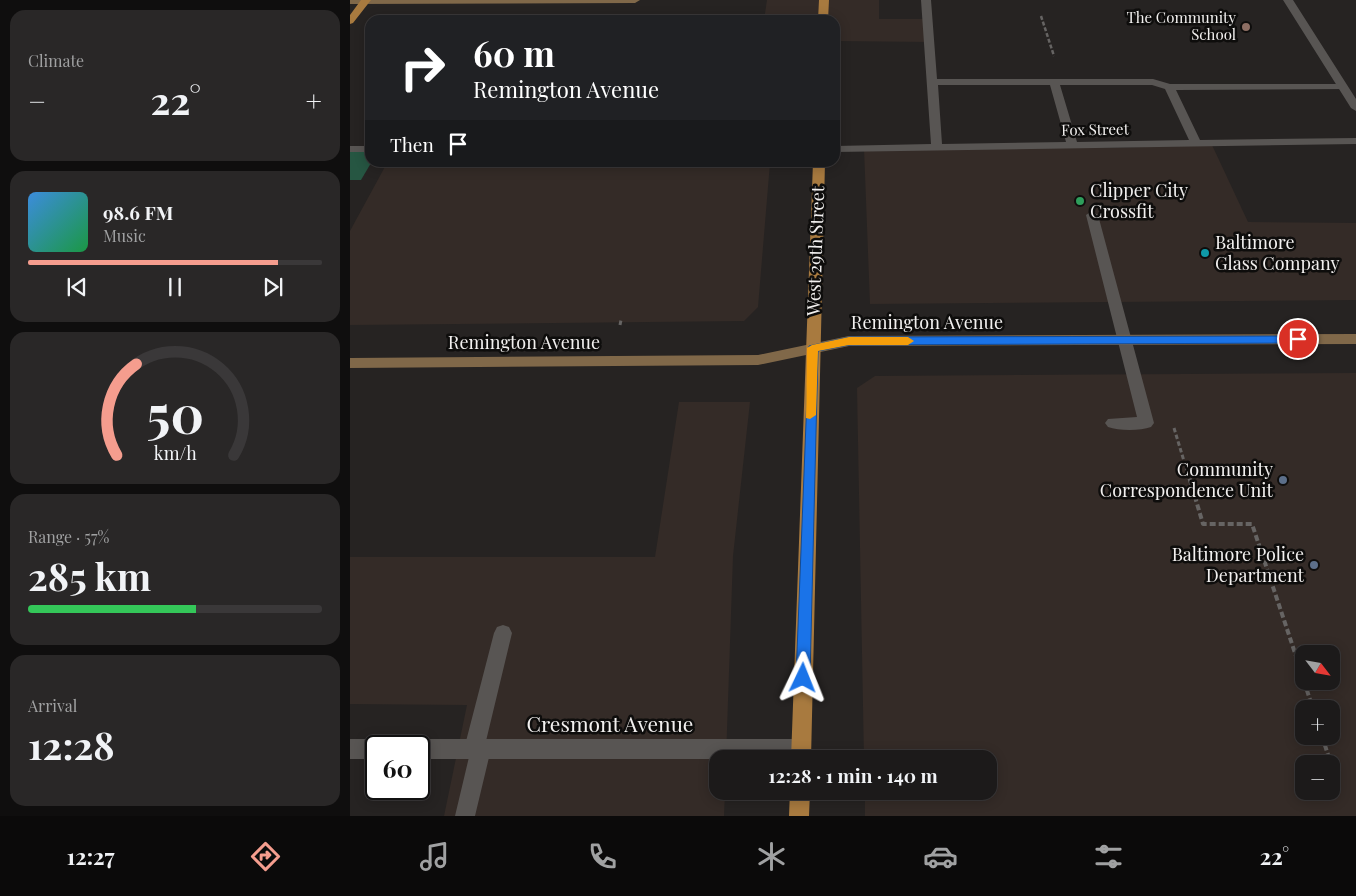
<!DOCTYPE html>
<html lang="en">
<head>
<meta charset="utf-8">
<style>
	:root { --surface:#1c1a1a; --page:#292727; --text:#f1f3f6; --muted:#a0a1a2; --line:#3a3839; --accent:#f59d8e }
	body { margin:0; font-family:"Playfair Display",serif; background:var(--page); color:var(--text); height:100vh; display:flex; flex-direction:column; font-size:19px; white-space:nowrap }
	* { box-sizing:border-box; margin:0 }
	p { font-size:16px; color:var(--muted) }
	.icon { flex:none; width:28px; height:28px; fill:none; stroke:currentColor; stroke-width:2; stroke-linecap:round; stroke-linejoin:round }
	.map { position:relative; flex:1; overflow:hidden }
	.drawer { display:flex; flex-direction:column; gap:10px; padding:10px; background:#0f0e0e; width:350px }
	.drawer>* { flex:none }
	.hud { position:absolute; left:15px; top:15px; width:475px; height:152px; border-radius:15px; box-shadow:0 2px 12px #0003,0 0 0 1px var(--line); background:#202124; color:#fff; overflow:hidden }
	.needle { width:32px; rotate:121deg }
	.buttons { position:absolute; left:945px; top:645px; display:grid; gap:10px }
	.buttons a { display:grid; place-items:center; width:45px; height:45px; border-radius:10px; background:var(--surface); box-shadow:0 2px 12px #0003,0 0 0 1px var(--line); font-size:25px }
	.speed { position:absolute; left:15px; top:735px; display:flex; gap:10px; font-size:25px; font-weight:700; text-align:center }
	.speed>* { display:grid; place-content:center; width:65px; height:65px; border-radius:50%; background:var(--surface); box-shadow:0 2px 12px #0003,0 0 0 1px var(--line); line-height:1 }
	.speed .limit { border:2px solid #111; border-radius:8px; background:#fff; color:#111 }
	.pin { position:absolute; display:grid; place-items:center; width:42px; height:42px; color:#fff; margin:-21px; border:2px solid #fff; border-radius:50%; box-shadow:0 1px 5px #0007 }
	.me { position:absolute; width:55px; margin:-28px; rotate:2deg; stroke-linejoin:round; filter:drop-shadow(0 0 4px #0008) }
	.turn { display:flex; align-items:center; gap:18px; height:105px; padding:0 25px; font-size:22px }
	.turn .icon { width:65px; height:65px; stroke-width:2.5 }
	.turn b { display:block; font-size:35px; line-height:42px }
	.then { display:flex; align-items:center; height:48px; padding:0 25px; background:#0003; gap:10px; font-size:19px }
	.big { font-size:38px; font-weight:700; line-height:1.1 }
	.drawer .tile { flex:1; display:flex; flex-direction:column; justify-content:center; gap:8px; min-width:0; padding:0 18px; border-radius:15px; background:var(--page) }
	.drawer .dial { align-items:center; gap:0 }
	.dial svg { height:130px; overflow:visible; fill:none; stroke:var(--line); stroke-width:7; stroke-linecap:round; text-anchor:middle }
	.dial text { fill:var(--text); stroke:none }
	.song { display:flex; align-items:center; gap:15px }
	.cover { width:60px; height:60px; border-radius:8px; background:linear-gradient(135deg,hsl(210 70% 55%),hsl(140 70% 35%)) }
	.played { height:5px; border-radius:2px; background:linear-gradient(90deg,var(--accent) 85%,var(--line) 85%) }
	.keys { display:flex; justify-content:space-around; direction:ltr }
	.heat { display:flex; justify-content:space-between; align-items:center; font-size:28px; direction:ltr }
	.charge { height:8px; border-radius:4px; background:linear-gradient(90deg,#34c759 57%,var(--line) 0) }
	.trip { position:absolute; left:359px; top:750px; width:288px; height:50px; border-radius:15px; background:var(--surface); box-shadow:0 2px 12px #0003,0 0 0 1px var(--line); font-weight:700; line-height:50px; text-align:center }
	.tabs { display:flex; height:80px; justify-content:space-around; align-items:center; background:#0b0a0a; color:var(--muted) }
	.tabs .icon { width:35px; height:35px }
	.tabs .current { color:var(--accent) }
	.tabs b { font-size:22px; color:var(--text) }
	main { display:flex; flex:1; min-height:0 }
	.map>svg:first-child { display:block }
</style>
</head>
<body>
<main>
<section class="drawer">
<div class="tile"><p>Climate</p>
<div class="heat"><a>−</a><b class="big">22°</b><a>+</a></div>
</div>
<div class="tile">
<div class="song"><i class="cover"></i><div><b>98.6 FM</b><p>Music</p></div></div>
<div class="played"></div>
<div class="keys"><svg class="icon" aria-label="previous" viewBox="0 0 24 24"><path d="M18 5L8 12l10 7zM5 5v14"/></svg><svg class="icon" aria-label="pause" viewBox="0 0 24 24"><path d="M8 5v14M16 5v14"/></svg><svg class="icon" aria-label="next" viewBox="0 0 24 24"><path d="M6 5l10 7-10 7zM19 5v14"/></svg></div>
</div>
<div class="tile dial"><svg viewBox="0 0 100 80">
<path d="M14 69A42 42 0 1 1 86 69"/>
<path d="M14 69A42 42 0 0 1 26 13" stroke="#f59d8e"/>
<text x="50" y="56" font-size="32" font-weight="700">50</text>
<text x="50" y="72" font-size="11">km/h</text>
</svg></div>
<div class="tile"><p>Range · 57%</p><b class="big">285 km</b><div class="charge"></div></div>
<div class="tile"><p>Arrival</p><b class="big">12:28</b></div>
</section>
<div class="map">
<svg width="1006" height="816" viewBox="0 0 1006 816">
	<rect width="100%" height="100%" fill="#262322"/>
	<!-- built -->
	<path fill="#342b27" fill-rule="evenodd" d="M 417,0 L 529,0 L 529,19 L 578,19 L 581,42 L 485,41 L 485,20 L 414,20 Z
		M 862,145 L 898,222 L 1006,223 L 1006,300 L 520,304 L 514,148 L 762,148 Z
		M 37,163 L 420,163 L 408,307 L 394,321 L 0,325 L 0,231 Z
		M 1006,373 L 1006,816 L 515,816 L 515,791 L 638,791 L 638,759 L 514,759 L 507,388 L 525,376 ZM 954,654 L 981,654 L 981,681 L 954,681 ZM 954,709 L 981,709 L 981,736 L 954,736 ZM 954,764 L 981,764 L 981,791 L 954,791 Z
		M 329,402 L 400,402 L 383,556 L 376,759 L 368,759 L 368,791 L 375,791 L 374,816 L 94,816 L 117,705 L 0,704 L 0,557 L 305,557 Z"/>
	<!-- green -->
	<path fill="#265642" d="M 0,151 L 20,151 L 21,163 L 11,180 L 0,180 Z"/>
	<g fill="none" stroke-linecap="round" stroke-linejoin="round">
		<!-- path-far2 -->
		<path stroke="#666463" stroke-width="2.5" stroke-dasharray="4 2" stroke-linecap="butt" d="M 691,16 L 704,56"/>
		<!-- path-far1 -->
		<path stroke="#666463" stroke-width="3" stroke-dasharray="4.5 2.5" stroke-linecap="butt" d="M 270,325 L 271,320
			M 824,428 L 837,471"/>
		<!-- path -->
		<path stroke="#666463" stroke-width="4" stroke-dasharray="6 3" stroke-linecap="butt" d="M 837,470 L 853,524 L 902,524 L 954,680
			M 954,681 L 963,709
			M 972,736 L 981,764"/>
		<!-- lane -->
		<path fill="#585553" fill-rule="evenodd" d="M 571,0 L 581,0 L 587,79 L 803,79 L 820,84 L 993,84 L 998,87 L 997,89 L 826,90 L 850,140 L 1006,138 L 1006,144 L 485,152 L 485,146 L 581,144 ZM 588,85 L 700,85 L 716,142 L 592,144 ZM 710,85 L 802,85 L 815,89 L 839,140 L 727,142 Z
			M 0,146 L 20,146 L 20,152 L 0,152 Z
			M 742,211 L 748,215 L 804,423 L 801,427 C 790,431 769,431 758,427 L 755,423 L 758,419 L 787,417 L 736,215 Z
			M 153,625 L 159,627 L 162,633 L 136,741 L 141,749 L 125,816 L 105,816 L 119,757 L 114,749 L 144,633 L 147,627 Z"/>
		<!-- street -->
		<path fill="#585553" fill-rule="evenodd" d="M 933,0 L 943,0 L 1006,99 L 1006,111 L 1001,108 Z
			M 0,739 L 26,739 L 33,742 L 35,746 L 26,746 L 26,759 L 0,759 Z
			M 69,739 L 451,739 L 458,742 L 461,749 L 458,756 L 451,759 L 69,759 L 69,746 L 60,746 L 62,742 Z"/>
		<!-- secondary -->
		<path fill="#806849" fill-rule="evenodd" d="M 0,0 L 290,0 L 285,3 L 0,4 Z
			M 1006,334 L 1006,344 L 499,346 L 408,365 L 0,368 L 0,358 L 408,355 L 499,336 Z"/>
		<!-- primary -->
		<path fill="#a87a3f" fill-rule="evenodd" d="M 11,0 L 21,0 L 3,23 L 0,24 L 0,15 Z
			M 469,0 L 479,0 L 478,20 L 468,20 Z
			M 463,162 L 475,162 L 461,759 L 441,759 Z
			M 440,791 L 460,791 L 459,816 L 439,816 Z"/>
	</g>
	<!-- route -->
	<path fill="#1a73e8" stroke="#114b97" d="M 948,336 L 953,339 L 948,343 L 499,345 L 468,351 L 460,678 L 458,683 L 453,685 L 448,683 L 446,678 L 459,346 L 499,337 Z"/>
	<!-- slow -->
	<path fill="#f59e0b" d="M 499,337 L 558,337 L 564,341 L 558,345 L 499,345 L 468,351 L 466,415 L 460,419 L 456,418 L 457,348 L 462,345 Z"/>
	<!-- markers -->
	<circle fill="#8d6e63" stroke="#0e0d0c" stroke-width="2" cx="896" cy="27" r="5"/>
	<circle fill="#2e9e5b" stroke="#0e0d0c" stroke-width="2" cx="730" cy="201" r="5"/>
	<circle fill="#0f9aa8" stroke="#0e0d0c" stroke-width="2" cx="855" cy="253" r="5"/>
	<g fill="#5c6f8a" stroke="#0e0d0c" stroke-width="2">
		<circle cx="933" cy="480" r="5"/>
		<circle cx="964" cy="565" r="5"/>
	</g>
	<g text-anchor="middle" stroke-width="5" stroke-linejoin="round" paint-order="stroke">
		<!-- far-poi labels -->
		<g font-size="15" fill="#f2f0ef" stroke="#0e0d0c" text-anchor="end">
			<text x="886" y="23">The Community<tspan x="886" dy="17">School</tspan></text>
		</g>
		<!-- far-street labels -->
		<g font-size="15" fill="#f2f0ef" stroke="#0e0d0c">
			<text transform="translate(745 130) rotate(-1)" y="5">Fox Street</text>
		</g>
		<!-- poi labels -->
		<g font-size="18" fill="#f2f0ef" stroke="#0e0d0c" text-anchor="start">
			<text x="740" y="197">Clipper City<tspan x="740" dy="21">Crossfit</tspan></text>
			<text x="865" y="249">Baltimore<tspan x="865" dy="21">Glass Company</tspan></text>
			<text x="923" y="476" text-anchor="end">Community<tspan x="923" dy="21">Correspondence Unit</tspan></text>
			<text x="954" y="561" text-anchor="end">Baltimore Police<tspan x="954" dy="21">Department</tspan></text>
		</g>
		<!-- street labels -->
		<g font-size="18" fill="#f2f0ef" stroke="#0e0d0c">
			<text transform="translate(466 251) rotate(-88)" y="6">West 29th Street</text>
			<text x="577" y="329">Remington Avenue</text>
			<text x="174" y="349">Remington Avenue</text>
		</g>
		<!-- near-street labels -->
		<g font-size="21" fill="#f2f0ef" stroke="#0e0d0c">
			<text x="260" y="732">Cresmont Avenue</text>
		</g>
	</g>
</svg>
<div class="buttons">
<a><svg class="needle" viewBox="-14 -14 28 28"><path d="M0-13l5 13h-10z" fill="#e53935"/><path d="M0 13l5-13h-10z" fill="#a0a1a2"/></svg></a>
<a>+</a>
<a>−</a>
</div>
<div class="speed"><div class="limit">60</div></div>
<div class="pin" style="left:948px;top:339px;background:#d93025"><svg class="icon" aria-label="arrive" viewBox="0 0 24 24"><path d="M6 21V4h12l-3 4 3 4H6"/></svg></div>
<svg class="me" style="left:453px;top:678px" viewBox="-20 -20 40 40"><path d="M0-17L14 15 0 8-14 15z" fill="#1a73e8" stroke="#fff" stroke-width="4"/></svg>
<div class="trip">12:28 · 1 min · 140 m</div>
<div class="hud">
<div class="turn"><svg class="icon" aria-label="right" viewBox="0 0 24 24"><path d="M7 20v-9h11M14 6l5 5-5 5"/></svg><div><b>60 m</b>Remington Avenue</div></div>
<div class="then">Then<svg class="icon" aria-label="arrive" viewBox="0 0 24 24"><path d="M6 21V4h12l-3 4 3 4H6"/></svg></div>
</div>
</div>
</main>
<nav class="tabs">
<b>12:27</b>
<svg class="icon current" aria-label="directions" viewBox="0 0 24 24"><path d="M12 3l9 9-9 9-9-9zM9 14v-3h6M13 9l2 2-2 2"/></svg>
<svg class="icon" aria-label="music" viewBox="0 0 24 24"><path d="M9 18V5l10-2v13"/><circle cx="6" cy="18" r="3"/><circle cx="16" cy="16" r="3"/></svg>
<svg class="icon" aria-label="phone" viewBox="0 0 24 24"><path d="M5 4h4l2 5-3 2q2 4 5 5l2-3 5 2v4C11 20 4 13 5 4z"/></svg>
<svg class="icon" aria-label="climate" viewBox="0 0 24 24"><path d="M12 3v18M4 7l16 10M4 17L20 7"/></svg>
<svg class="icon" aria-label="car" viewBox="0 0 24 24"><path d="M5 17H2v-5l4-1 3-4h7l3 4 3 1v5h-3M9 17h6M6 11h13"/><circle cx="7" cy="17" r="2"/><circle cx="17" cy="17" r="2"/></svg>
<svg class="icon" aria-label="filters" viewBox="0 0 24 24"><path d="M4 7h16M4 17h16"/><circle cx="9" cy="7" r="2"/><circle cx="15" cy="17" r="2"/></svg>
<b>22°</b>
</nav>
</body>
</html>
